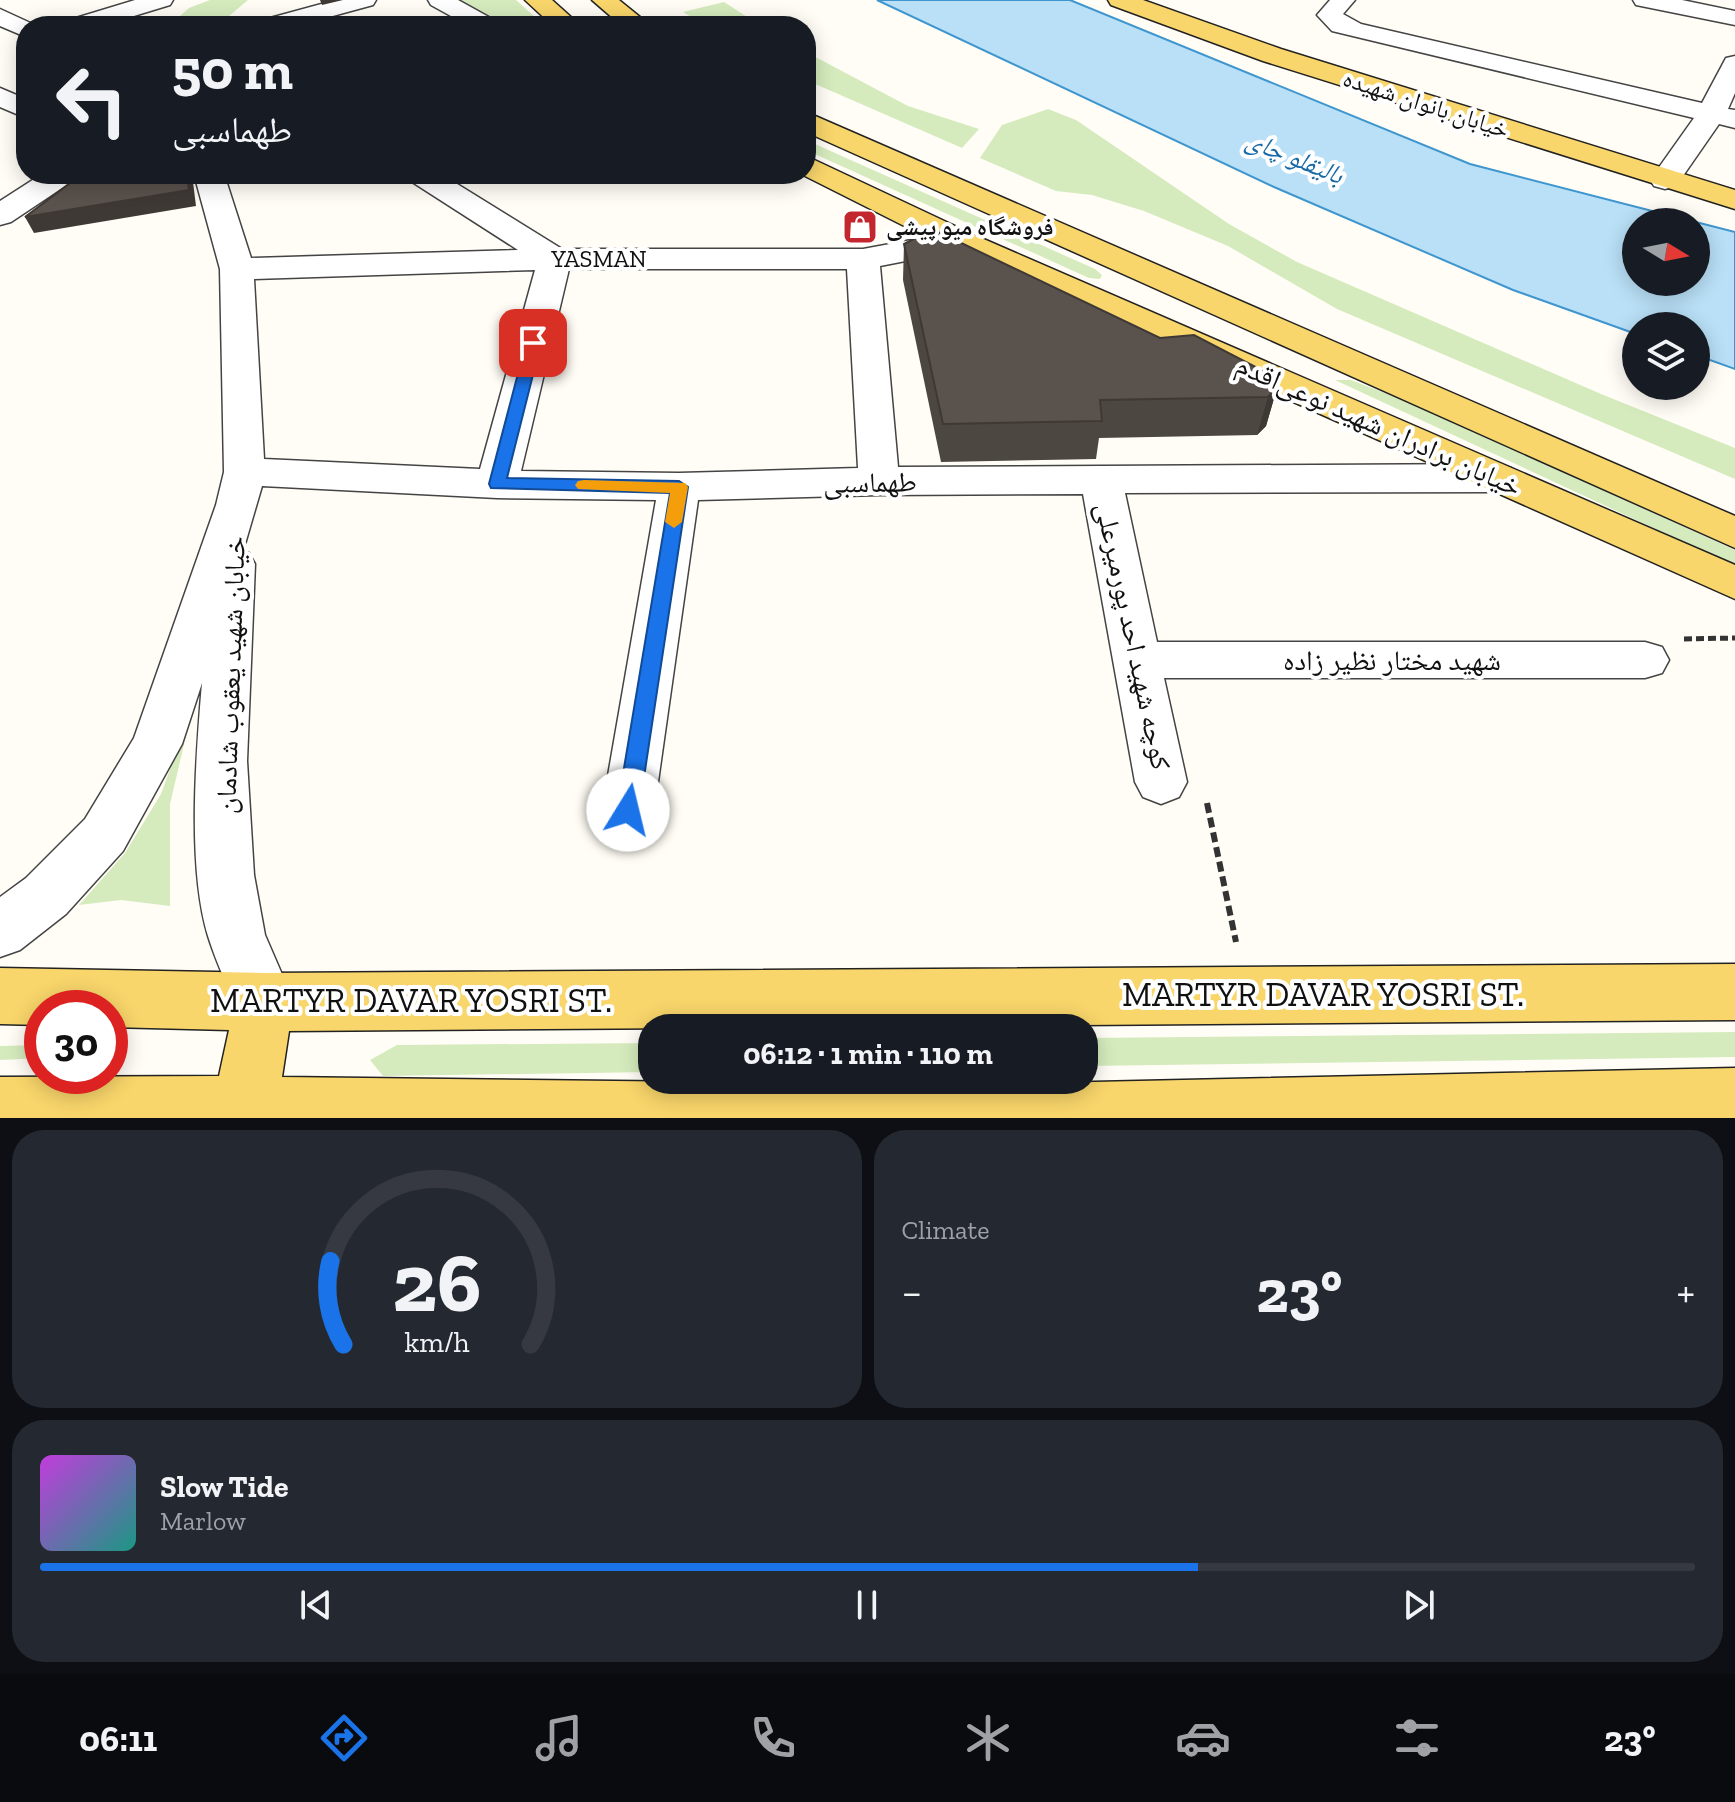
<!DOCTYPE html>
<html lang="en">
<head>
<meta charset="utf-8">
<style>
	:root { --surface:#171b24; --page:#242831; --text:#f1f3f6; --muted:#9ea1a6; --line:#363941; --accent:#1a73e8 }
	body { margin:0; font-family:"Zilla Slab","Noto Naskh Arabic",serif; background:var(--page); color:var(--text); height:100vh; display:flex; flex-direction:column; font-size:30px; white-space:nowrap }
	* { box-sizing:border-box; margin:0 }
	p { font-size:26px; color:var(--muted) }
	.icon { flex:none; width:44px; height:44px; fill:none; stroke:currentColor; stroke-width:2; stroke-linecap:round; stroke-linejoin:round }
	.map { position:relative; height:1118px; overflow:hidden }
	.details { display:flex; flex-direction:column; gap:12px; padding:12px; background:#0d0f14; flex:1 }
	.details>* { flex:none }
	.guide { position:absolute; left:16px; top:16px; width:800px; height:168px; border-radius:32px; box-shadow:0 4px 20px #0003; background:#171b24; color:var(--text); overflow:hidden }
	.needle { width:52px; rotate:100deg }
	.tools { position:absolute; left:1622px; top:208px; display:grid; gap:16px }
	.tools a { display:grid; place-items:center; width:88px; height:88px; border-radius:50%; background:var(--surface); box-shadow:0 4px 20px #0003; font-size:40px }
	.speed { position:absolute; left:24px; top:990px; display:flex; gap:16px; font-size:40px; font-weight:700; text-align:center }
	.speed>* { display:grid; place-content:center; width:104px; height:104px; border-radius:50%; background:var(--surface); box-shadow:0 4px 20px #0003; line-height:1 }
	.speed .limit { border:12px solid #d22; background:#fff; color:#111 }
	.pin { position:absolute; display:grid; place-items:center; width:68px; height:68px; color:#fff; margin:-34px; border-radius:16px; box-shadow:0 4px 12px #0006 }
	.me { position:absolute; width:88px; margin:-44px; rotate:9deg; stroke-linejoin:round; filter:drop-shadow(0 0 6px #0008) }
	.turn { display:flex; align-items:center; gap:28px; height:168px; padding:0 24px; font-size:36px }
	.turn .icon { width:104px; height:104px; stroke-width:2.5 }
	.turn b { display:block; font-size:56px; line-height:68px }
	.big { font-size:60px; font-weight:800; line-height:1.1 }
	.details .tile { flex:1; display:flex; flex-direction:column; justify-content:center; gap:12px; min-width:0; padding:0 28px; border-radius:32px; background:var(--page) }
	.details .dial { align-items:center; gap:0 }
	.dial svg { height:208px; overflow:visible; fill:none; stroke:var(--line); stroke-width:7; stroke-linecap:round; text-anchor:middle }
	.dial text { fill:var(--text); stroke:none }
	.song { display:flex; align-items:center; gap:24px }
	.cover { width:96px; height:96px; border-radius:12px; background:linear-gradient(135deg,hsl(290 70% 55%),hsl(170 70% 35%)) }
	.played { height:8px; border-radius:4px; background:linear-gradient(90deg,var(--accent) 70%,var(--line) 70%) }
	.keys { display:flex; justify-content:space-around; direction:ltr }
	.heat { display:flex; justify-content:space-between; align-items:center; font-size:44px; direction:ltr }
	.details .tiles { flex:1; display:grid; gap:12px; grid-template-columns:1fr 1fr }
	.tile:last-child { grid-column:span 2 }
	.trip { position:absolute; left:638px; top:1014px; width:460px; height:80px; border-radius:32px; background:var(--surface); box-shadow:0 4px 20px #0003; font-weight:800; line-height:80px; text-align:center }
	.tab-bar { display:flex; height:128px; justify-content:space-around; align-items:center; background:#090b0e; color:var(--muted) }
	.tab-bar .icon { width:56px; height:56px }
	.tab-bar .current { color:var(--accent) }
	.tab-bar b { font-size:36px; color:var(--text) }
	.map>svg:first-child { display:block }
</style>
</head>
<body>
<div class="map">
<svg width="1735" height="1118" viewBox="0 0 1735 1118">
	<rect width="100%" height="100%" fill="#fffdf5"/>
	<!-- green -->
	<path fill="#d5ebbd" d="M 210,0 L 248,0 L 217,26 L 169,26 L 189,8 Z
		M 459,0 L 516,0 L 545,26 L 504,26 Z
		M 724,2 L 761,26 L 706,26 L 683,12 Z
		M 806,52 L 908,106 L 979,129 L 962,148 L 806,80 Z
		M 1048,109 L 1076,120 L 1229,224 L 1297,262 L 1601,394 L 1735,448 L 1735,479 L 1337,309 L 1228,246 L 1144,211 L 1092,195 L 1056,191 L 980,158 L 1002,125 Z
		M 806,140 L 1095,269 L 1102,275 L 1100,279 L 1089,278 L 806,150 Z
		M 1335,380 L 1351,380 L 1406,401 L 1735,550 L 1735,566 Z
		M 193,706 L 170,804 L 170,906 L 121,900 L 79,905 L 125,853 L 161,794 Z
		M 1735,1032 L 1735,1057 L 1084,1066 L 1084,1038 Z
		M 652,1043 L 652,1072 L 383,1076 L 370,1060 L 397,1045 Z
		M 42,1045 L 42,1058 L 0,1060 L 0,1046 Z"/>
	<!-- water -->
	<path fill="#b9e0f7" stroke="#3f96cf" stroke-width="2" d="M 877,0 L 1070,0 L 1470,164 L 1695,222 L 1636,222 L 1636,282 L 1696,282 L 1696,222 L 1735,232 L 1735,369 L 1696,355 L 1696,326 L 1636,326 L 1636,334 L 1513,290 L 1274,187 Z"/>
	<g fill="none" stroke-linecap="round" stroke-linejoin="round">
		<defs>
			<path id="minor" d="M 135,0 L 173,0 L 170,5 L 101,26 L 62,26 L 66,21 Z
				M 336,0 L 376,0 L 373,5 L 296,26 L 255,26 L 259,21 Z
				M 428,0 L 458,0 L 496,21 L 500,26 L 469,26 L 431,5 Z
				M 1330,0 L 1355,0 L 1343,14 L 1361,24 L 1702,103 L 1726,58 L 1735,56 L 1735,93 L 1728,109 L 1735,110 L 1735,128 L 1719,124 L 1676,186 L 1665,189 L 1654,186 L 1650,180 L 1694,118 L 1332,31 L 1317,15 Z
				M 1633,0 L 1682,0 L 1735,11 L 1735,25 L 1636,5 Z
				M 0,9 L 37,26 L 26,26 L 26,37 L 0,26 Z
				M 0,88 L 26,99 L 26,118 L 0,107 Z
				M 42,174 L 78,174 L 74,180 L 11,222 L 0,225 L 0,201 Z
				M 194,174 L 224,174 L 251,258 L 518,250 L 409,180 L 405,174 L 441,174 L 562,249 L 863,249 L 960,231 L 972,234 L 976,241 L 972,248 L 880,266 L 898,467 L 1496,464 L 1511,468 L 1517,478 L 1511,488 L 1496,492 L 1125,493 L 1157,642 L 1645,642 L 1662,647 L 1669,660 L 1662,673 L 1645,678 L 1164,678 L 1187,782 L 1179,797 L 1161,804 L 1143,797 L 1135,782 L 1083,494 L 879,495 L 698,500 L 654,810 L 647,826 L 628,833 L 609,826 L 602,810 L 656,500 L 497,498 L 262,486 L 243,551 L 249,553 L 255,564 L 247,761 L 254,875 L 265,935 L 294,1002 L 285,1022 L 264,1031 L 243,1022 C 231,994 217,965 208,936 C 187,867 196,755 202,683 L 182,744 L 123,851 L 66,914 L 20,950 L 0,957 L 0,897 L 26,878 L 85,819 L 134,738 L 216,505 L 224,472 L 220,269 ZM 569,269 L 847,269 L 858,468 L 679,473 L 521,471 ZM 535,270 L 480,469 L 264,459 L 254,279 Z"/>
			<path id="major" d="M 525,0 L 552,0 L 581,26 L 553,26 Z
				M 592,0 L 619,0 L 651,26 L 622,26 Z
				M 1108,0 L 1143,0 L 1281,49 L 1735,190 L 1735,209 L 1263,61 L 1111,5 Z
				M 806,112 L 1735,516 L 1735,548 L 806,132 Z
				M 806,156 L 972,234 L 1735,565 L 1735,599 L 948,248 L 801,174 L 806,174 Z
				M 1735,964 L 1735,1020 L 289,1031 L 282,1077 L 954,1085 L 1735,1068 L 1735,1118 L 0,1118 L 0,1077 L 219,1076 L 229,1030 L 110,1027 L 110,1008 L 42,1008 L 42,1025 L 0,1024 L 0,968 L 264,973 Z"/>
		</defs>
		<!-- minor casing -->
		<use href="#minor" stroke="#444" stroke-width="3"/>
		<!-- major casing -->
		<use href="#major" stroke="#222" stroke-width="3"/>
		<!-- path-far1 -->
		<path stroke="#333" stroke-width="5" stroke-dasharray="8 4" stroke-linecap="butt" d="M 1684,639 L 1735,638"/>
		<!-- path -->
		<path stroke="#333" stroke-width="6" stroke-dasharray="10 5" stroke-linecap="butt" d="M 1207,803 L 1236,942"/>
		<!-- minor -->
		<use href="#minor" fill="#fff" fill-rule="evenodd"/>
		<!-- major -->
		<use href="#major" fill="#f9d66b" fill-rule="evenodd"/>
	</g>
	<!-- wall -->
	<path fill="#4d4742" d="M 904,244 L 1160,338 L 1277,388 L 1266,426 L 1257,435 L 1099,438 L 1096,459 L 941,462 L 903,280 Z"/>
	<!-- shaded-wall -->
	<path fill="#3f3936" d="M 320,0 L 343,0 L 322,5 Z
		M 187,174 L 192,174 L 196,206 L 34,233 L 25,217 Z
		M 1277,388 L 1266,426 L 1257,435 L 1268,397 Z"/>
	<!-- building -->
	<path fill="#5a524d" stroke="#3f3936" stroke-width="2" d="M 82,174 L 187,174 L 189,190 L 25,217 Z
		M 932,229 L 1160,338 L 1194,335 L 1271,375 L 1277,388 L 1268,397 L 1100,400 L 1102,421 L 943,424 L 904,244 Z"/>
	<!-- route -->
	<path fill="#1a73e8" stroke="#114b97" stroke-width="2" d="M 533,339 L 541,343 L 507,478 L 679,481 L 688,487 L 639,810 L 636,817 L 628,820 L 620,817 L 617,810 L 670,493 L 491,488 L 489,484 L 526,343 Z"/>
	<!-- slow -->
	<path fill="#f59e0b" d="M 584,480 L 685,483 L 688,487 L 682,522 L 674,528 L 665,522 L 670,493 L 578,489 L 575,485 L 578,481 Z"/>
	<!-- icons -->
	<defs>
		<symbol id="shop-square" viewBox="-11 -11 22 22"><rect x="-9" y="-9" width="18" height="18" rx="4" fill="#c4262e" stroke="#fff"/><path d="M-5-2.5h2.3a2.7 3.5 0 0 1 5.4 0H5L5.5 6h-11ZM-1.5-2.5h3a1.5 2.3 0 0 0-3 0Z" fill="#fff"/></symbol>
	</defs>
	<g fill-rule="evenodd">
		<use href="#shop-square" x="840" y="207" width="40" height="40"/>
	</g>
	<g text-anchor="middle" stroke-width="8" stroke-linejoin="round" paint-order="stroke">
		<!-- far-street labels -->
		<g font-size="24" fill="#111" stroke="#fff">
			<text transform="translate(1426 104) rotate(18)" y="8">خیابان بانوان شهیده</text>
			<text x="599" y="267">YASMAN</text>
		</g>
		<!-- far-poi labels -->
		<g font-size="24" font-weight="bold" fill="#111" stroke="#fff" text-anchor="start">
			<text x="886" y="235">فروشگاه میو پیشی</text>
		</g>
		<!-- far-water labels -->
		<g font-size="26" font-style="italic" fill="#1768a6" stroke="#fff">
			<text transform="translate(1295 157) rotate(22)" y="9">بالیقلو چای</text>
		</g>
		<!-- street labels -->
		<g font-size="28" fill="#111" stroke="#fff">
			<text transform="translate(1379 425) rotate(24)" y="10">خیابان برادران شهید نوعی‌اقدم</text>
			<text transform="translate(870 482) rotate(-1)" y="10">طهماسبی</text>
			<text transform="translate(1134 636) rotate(78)" y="10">کوچه شهید احد پورمیرعلی</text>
			<text x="1392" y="670">شهید مختار نظیر زاده</text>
			<text transform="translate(230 675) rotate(-88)" y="10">خیابان شهید یعقوب شادمان</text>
		</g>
		<!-- near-street labels -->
		<g font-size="34" fill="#111" stroke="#fff">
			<text x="1323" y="1006">MARTYR DAVAR YOSRI ST.</text>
			<text x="411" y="1012">MARTYR DAVAR YOSRI ST.</text>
		</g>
	</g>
</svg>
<div class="tools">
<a><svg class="needle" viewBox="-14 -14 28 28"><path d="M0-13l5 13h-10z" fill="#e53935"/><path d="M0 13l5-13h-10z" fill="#9ea1a6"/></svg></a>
<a><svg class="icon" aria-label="layers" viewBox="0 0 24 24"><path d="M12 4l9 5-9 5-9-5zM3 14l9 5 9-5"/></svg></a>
</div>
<div class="speed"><div class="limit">30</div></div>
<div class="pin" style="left:533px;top:343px;background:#d93025"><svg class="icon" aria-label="arrive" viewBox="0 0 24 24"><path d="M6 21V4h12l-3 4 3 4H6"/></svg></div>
<svg class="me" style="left:628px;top:810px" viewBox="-20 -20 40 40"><circle r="19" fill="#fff"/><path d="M0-13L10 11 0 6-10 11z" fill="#1a73e8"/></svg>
<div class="trip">06:12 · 1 min · 110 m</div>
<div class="guide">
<div class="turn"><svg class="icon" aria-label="left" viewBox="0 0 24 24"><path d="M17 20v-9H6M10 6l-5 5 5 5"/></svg><div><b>50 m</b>طهماسبی</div></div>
</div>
</div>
<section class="details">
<div class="tiles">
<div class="tile dial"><svg viewBox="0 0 100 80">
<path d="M14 69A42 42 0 1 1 86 69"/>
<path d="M14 69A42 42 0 0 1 9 37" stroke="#1a73e8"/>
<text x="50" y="56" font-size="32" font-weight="700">26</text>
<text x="50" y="72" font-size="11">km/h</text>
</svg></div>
<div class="tile"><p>Climate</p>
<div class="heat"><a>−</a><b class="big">23°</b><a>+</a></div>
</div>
<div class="tile">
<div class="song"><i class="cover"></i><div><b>Slow Tide</b><p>Marlow</p></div></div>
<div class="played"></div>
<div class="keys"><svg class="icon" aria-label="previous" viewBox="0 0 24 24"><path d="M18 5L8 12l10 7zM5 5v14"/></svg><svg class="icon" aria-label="pause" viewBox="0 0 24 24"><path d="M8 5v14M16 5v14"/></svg><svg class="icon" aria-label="next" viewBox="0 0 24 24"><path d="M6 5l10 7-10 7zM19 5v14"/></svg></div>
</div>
</div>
</section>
<nav class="tab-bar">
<b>06:11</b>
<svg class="icon current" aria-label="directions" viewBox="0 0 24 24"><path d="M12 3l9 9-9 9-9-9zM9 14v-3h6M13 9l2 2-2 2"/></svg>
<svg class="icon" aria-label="music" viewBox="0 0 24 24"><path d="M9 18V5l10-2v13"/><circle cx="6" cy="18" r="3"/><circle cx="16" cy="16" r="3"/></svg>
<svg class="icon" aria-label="phone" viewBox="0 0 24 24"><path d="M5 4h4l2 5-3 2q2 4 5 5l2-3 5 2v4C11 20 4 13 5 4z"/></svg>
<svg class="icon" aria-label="climate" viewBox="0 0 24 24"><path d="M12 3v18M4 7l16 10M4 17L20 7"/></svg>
<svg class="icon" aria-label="car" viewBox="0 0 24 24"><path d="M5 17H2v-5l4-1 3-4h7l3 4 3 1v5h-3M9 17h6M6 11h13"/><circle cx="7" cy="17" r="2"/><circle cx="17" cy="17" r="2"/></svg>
<svg class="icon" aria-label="filters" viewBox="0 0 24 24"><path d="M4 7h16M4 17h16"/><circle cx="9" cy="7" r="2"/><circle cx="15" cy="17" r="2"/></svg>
<b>23°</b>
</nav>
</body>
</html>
